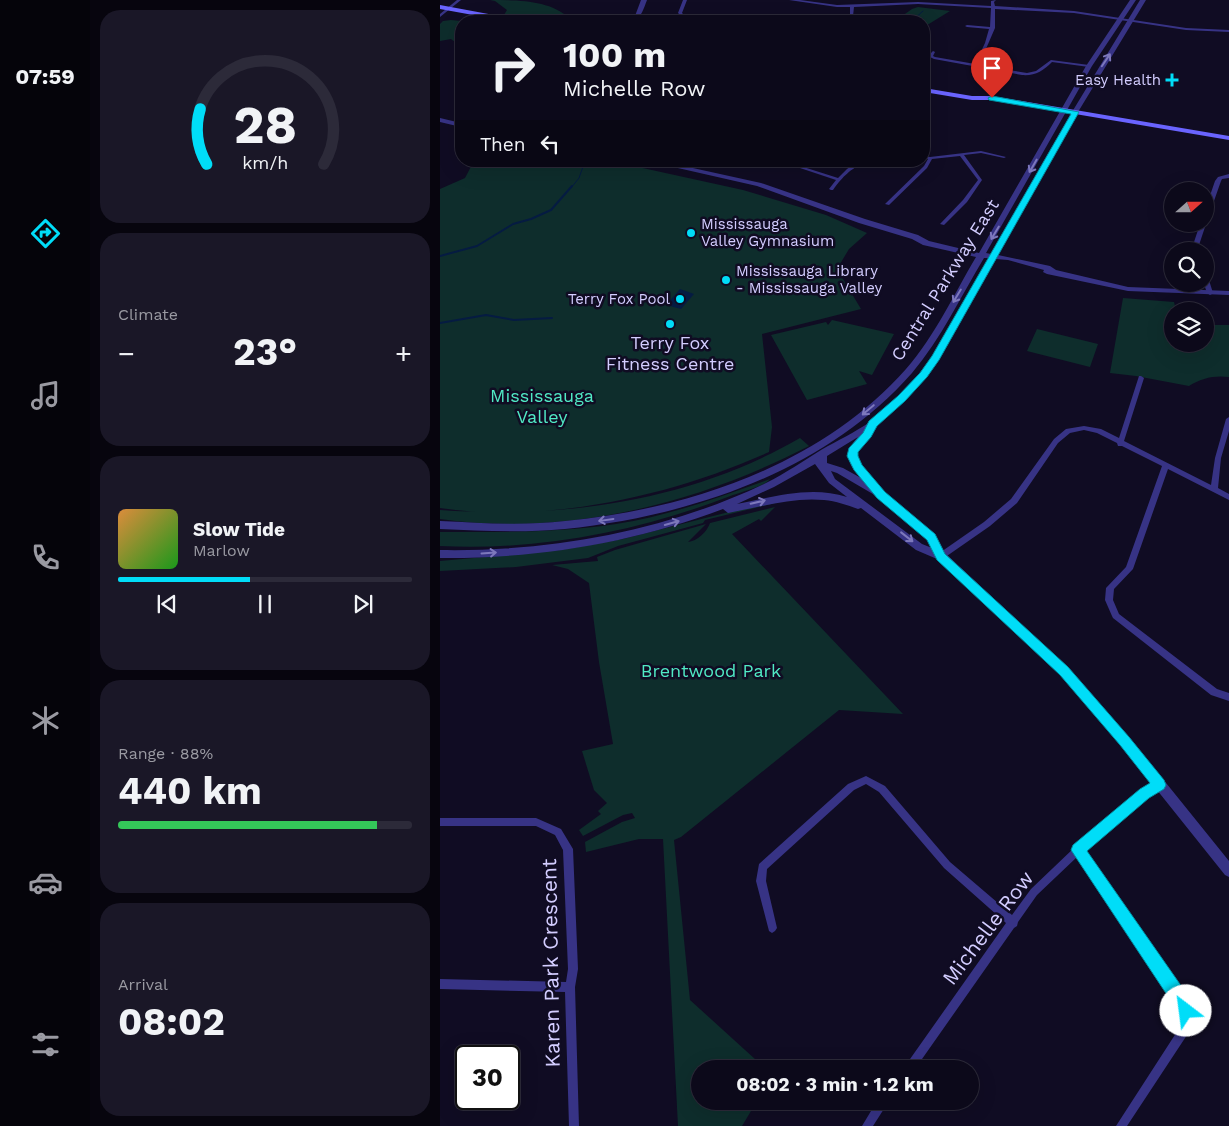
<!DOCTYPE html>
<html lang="en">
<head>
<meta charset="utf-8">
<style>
	:root { --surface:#0c091a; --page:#1a1727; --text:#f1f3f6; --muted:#9a9aa2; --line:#2c2a39; --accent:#00ddf8 }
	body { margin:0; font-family:"Work Sans",sans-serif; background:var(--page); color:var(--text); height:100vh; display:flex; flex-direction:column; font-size:19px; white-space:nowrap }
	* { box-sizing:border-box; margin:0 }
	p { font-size:16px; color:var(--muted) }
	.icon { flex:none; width:28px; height:28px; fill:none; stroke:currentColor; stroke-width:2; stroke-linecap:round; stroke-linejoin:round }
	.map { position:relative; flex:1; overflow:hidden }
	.side { display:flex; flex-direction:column; gap:10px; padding:10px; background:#07050e; width:350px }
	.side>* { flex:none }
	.hud { position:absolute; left:15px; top:15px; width:475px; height:152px; border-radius:20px; box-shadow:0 5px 20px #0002,0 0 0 1px var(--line); background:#0c091a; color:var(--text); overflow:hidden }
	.needle { width:32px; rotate:69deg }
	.fabs { position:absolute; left:724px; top:182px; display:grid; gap:10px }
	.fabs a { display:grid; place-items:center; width:50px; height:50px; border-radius:50%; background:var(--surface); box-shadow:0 5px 20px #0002,0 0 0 1px var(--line); font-size:25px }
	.speed { position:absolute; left:15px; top:1045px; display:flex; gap:10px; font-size:25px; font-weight:700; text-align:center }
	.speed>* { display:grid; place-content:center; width:65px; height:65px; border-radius:50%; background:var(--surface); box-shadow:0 5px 20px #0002,0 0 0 1px var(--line); line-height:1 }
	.speed .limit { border:2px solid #111; border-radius:8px; background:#fff; color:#111 }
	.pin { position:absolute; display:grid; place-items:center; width:42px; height:42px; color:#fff; margin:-51px -21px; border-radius:50% 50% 50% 0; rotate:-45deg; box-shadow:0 0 5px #0007 }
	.pin .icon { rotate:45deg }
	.me { position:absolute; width:55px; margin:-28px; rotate:330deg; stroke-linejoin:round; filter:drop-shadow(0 0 4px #0008) }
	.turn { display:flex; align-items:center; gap:18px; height:105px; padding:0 25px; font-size:22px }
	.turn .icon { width:65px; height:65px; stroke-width:2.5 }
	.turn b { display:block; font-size:35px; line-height:42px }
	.then { display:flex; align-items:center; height:48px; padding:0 25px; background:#0003; gap:10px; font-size:19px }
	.big { font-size:38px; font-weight:700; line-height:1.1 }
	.side .card { flex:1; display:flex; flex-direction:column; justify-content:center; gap:8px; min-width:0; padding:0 18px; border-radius:20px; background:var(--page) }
	.side .dial { align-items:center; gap:0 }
	.dial svg { height:130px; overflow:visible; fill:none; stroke:var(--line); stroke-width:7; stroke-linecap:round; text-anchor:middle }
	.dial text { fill:var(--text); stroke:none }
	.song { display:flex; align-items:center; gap:15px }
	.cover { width:60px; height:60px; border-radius:8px; background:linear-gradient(135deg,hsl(30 70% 55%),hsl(120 70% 35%)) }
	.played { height:5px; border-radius:2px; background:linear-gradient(90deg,var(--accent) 45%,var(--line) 45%) }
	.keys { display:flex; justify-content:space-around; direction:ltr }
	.heat { display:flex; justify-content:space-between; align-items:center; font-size:28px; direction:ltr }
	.charge { height:8px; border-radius:4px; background:linear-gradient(90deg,#34c759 88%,var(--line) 0) }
	.trip { position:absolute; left:251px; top:1060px; width:288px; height:50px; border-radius:25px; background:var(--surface); box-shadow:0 5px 20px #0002,0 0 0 1px var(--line); font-weight:700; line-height:50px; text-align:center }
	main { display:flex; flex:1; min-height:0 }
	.tabs { display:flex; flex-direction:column; width:90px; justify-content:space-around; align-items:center; background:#05040a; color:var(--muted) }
	.tabs .icon { width:35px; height:35px }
	.tabs .on { color:var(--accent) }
	.tabs b { font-size:22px; color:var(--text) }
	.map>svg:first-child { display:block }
</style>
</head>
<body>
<main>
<nav class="tabs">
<b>07:59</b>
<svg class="icon on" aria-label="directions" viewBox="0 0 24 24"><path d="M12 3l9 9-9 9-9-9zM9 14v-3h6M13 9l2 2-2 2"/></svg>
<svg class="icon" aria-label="music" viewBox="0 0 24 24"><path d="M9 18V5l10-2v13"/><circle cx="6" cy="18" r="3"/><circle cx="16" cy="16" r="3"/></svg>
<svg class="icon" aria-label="phone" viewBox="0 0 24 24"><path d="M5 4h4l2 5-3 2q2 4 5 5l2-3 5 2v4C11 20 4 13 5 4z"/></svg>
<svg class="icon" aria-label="climate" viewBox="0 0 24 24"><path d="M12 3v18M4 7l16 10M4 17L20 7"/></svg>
<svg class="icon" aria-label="car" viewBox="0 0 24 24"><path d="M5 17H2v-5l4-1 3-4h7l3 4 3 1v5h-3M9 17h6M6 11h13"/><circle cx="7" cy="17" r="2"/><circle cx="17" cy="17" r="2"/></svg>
<svg class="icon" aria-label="filters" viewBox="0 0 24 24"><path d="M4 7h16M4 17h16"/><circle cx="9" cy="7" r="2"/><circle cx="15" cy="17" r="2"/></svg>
</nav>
<section class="side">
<div class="card dial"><svg viewBox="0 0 100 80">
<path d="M14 69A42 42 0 1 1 86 69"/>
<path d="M14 69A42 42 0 0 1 10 35" stroke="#00ddf8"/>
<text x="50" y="56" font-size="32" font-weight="700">28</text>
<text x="50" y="72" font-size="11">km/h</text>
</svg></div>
<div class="card"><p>Climate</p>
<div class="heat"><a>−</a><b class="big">23°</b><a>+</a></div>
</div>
<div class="card">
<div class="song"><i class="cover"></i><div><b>Slow Tide</b><p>Marlow</p></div></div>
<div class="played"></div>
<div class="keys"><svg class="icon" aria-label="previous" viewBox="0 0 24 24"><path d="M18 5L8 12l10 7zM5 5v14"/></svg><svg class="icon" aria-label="pause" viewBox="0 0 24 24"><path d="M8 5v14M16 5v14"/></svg><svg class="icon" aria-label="next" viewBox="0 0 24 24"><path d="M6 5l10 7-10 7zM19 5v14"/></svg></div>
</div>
<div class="card"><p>Range · 88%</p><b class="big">440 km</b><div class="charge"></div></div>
<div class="card"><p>Arrival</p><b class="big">08:02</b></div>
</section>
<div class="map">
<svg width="789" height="1126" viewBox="0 0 789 1126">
	<rect width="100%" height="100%" fill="#100c23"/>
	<!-- green -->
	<path fill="#0e2d2c" d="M 50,0 C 78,0 110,0 129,18 L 128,21 L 93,21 L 64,15 L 67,10 L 55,1 Z
		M 478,7 L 510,11 L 484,27 L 484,21 L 455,21 L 472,9 Z
		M 11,20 L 21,21 L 21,28 L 16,32 L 19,41 L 15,42 L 11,39 L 0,41 L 0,24 L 3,21 Z
		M 34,161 L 195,161 L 189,165 L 303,190 L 386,215 L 427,233 L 409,249 L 397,269 L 421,309 L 322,334 L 332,427 L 329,452 C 232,496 107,524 0,508 L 0,189 L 25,178 Z
		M 683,298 L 734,302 L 736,311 L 732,311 L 732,344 L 765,344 L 765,325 L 789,325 L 789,377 C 775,375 761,378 749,386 L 696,376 L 670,373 Z
		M 392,320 L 454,334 L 432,375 L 419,371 L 427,384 L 367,400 L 331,335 L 386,322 L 388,325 Z
		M 597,329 L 658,344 L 650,367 L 587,351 Z
		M 360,438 L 369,446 C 257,504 127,537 0,519 L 0,510 C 123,519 251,501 360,438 Z
		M 330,479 C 325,486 304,491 293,495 C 201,531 99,551 0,546 L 0,532 C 59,532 117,533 176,524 C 229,516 280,497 330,479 Z
		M 332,501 L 336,503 L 265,520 L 263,523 L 178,546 L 148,558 L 76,567 L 0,571 L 0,561 L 121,550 L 183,539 Z
		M 335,507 L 321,521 L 319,519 L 292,534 L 463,714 L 399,710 L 241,837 L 234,840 L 250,1000 L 326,1069 L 260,1069 L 260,1101 L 317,1101 L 302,1126 L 238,1126 L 223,839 L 199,839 L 146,852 L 145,842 L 182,822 L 195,818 L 192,813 L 183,815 L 143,836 L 139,830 L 161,814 L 158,811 L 167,803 L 154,790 L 142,751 L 173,744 L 159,662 L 149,583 L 128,569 L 112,565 L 158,561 L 157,557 L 175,550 L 266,524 L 248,542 C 257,541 267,532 270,523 Z"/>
	<!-- water -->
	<path fill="#051b42" d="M 240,289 L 254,294 L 241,309 L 226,305 Z"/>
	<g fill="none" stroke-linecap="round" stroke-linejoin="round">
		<!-- stream-far1 -->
		<path stroke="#051b42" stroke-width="1" d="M 472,21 L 483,11
			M 131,188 L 139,178 L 145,161"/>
		<!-- stream -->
		<path stroke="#051b42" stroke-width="2" d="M 0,256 L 37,246 L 73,224 L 91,219 L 111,210 L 132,186
			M 0,323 L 46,315 L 74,320 L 112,318"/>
		<!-- pedestrian -->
		<path fill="#373385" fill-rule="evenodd" d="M 541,151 L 566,157 L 564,158 L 541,153 L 524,155 L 542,180 L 527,202 L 504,225 L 500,224 L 523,200 L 538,180 L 520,156 L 492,159 L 487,168 L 449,205 L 445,204 L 484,166 L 488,159 L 484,158 L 484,156 L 490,157 Z
			M 419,161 L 425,161 C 409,171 404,175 393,190 L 391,190 L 389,189 L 396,180 L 351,165 L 354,164 L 398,178 L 407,169 Z"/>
		<!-- minor -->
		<path fill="#373385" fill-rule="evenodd" d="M 17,0 L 21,0 L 0,17 L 0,14 Z
			M 243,0 L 247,0 L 242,13 L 244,15 L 269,20 L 271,21 C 261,21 245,21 238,13 Z
			M 349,0 L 360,0 L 397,5 L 478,2 L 551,6 L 551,1 L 556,0 L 554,2 L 555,6 L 634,11 L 746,28 L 789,30 L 789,32 L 746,30 L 634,13 L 555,9 L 555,28 L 539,65 L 587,73 L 596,71 L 611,60 L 649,65 L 651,66 L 649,67 L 612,62 C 603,71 595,76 582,75 L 494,59 L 488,56 L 493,51 L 495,52 L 493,56 L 495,57 L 535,64 L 545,43 L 549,29 L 527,27 L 525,26 L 527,25 L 550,27 L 551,8 L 478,4 L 414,7 L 413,16 L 407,21 L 403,21 L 410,15 L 410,7 L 397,7 Z
			M 789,174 L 789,178 L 782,179 L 781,181 L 768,218 L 765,220 L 765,210 L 775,181 L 778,177 Z
			M 765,223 L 766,224 L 759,245 L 761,251 L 755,251 L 753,245 L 760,224 Z
			M 765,275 L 768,277 L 773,293 L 772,294 L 770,295 L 767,293 L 764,284 Z
			M 699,376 L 701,376 L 704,378 L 684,441 L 771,485 L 775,458 L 786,419 L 789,417 L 789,431 L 781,458 L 778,488 L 789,494 L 789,500 L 728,469 L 693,569 L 674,589 L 673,600 L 679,614 L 777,689 L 789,693 L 789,701 L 771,695 L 673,618 L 672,616 L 665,600 L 666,588 L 686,567 L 722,466 L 682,446 L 678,446 L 677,443 L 657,433 L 644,430 L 630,433 L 618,443 L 577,503 L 550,526 L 504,558 L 498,558 L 497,556 L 498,554 L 544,522 L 571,499 L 614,439 L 626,429 L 644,426 L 661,429 L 679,438 Z
			M 426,776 L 445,786 L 510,862 L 572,915 L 591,889 L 635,847 L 701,791 L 719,781 L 722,782 L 723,785 L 722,788 L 707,797 L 644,851 L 740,989 C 748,1004 755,1015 749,1032 L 687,1126 L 676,1126 L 740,1027 L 741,1012 L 732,997 L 637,857 L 597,895 L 578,922 L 577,926 L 574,928 L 475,1069 L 463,1069 L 566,923 L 504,868 L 439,792 L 426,784 L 414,790 L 327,869 L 326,881 L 337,928 L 335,931 L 332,933 L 329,931 L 316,881 L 319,864 L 408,784 Z
			M 0,818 L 96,818 L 121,829 L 133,849 L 138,969 L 135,987 L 139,1126 L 129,1126 L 125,992 L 0,989 L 0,979 L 126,982 L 128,969 L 123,850 L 115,835 L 96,826 L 0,826 Z
			M 437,1101 L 449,1101 L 433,1126 L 422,1126 Z"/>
		<!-- tertiary -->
		<path fill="#373385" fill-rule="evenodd" d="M 201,0 L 207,0 C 203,10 201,21 188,21 L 195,16 Z
			M 690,0 L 696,0 L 652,66 L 546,253 L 551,254 L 632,112 L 700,0 L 706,0 L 638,112 L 558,255 L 610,266 L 616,270 L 688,287 L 789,291 L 789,295 L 688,291 L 607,274 L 603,272 L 604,270 L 568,260 L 556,259 L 499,360 L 471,394 L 436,426 L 418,449 L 417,455 L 420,463 L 435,483 L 437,485 L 435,487 L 444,493 L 495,534 L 505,553 L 628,668 L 689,737 L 789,861 L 789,877 L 785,875 L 681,745 L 620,674 L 497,559 L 476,550 L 421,508 L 418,509 C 407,505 396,501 384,500 C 352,497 320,507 288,513 L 283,509 C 193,543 96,559 0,558 L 0,550 C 111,552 226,531 326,483 C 346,473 363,461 381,450 C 397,441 415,432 430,422 C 445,411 459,397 471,383 C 504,347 525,300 549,258 L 544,258 C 521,296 501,339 472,373 C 386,471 251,516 125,529 C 83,533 42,531 0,529 L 0,521 C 42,523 83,526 125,521 C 249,509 381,465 466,369 C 495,336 514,294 536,257 L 483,245 L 472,239 L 419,223 L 317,186 L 207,161 L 221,161 L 321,183 L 425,219 L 478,235 L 489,241 L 539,253 L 646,66 ZM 418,437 C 403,454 407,462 421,478 L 403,468 L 387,463 L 387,456 ZM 375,464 L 389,483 L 407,497 C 371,485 333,497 297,504 L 334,487 ZM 391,471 L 397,473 L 438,497 L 488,539 L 492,548 L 482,544 L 395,479 Z
			M 0,118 L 21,123 L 21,127 L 0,122 Z"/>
		<!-- secondary -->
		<path fill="#6a64ff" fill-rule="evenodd" d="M 0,5 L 75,19 L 78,21 L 66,21 L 0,9 Z
			M 484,88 L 532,96 L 552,96 L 789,136 L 789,140 L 552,100 L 532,100 L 484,92 Z"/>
	</g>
	<!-- one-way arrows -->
	<defs><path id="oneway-shaft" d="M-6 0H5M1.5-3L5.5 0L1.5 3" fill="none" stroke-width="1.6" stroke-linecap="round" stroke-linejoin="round" transform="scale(1.25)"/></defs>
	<g stroke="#7d78bc">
		<use href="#oneway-shaft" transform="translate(666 60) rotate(-56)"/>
		<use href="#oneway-shaft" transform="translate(593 166) rotate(120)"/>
		<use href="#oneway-shaft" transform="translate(555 233) rotate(121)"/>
		<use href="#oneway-shaft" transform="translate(517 296) rotate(121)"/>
		<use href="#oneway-shaft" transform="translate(428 410) rotate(140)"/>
		<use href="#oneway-shaft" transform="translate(318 502) rotate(-13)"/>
		<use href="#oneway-shaft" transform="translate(166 520) rotate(172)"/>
		<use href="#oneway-shaft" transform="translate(232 523) rotate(-16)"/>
		<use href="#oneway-shaft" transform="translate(467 537) rotate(38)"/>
		<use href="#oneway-shaft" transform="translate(49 553) rotate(-4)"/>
	</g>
	<!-- route -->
	<path fill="#00ddf8" stroke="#0090a1" d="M 552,96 L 639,112 L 499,360 L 487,377 L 465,401 L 437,426 L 431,437 L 418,452 L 418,456 L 422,465 L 445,492 L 495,534 L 505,554 L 628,667 L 689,737 L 724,780 L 726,785 L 724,789 L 709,798 L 647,851 L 742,987 L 754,1011 L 752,1016 L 746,1019 L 741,1016 L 631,850 L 633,845 L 700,789 L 710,783 L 680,745 L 620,675 L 497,560 L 487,540 L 437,498 L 414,470 L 407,456 L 409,448 L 423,433 L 429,421 L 458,396 L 480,373 L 492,356 L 631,114 L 549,100 L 548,98 Z"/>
	<!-- markers -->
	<g fill="#00ddf8" stroke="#100c23" stroke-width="2">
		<path d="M729.5 72.5h5v5h5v5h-5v5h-5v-5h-5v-5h5z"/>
		<circle cx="251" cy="233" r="5"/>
		<circle cx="286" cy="280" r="5"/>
		<circle cx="240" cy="299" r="5"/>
		<circle cx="230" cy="324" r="5"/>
	</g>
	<g text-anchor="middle" stroke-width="5" stroke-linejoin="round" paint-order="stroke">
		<!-- far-poi labels -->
		<g font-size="15" fill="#d3cdff" stroke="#100c23" text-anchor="end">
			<text x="721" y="85">Easy Health</text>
			<text x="261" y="229" text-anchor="start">Mississauga<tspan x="261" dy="17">Valley Gymnasium</tspan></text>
			<text x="296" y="276" text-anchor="start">Mississauga Library<tspan x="296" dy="17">- Mississauga Valley</tspan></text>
			<text x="230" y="304">Terry Fox Pool</text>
		</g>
		<!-- street labels -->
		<g font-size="18" fill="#d3cdff" stroke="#100c23">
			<text transform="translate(505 280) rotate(-58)" y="6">Central Parkway East</text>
		</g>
		<!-- poi labels -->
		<g font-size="18" fill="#d3cdff" stroke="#100c23">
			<text x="230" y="349">Terry Fox<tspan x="230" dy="21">Fitness Centre</tspan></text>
		</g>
		<!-- park labels -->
		<g font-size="18" fill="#50e9c4" stroke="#100c23">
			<text x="102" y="402">Mississauga<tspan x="102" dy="21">Valley</tspan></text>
			<text x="271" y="677">Brentwood Park</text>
		</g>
		<!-- near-street labels -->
		<g font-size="21" fill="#d3cdff" stroke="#100c23">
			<text transform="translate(548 928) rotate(-53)" y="7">Michelle Row</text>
			<text transform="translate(111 963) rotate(-91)" y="7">Karen Park Crescent</text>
		</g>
	</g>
</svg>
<div class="fabs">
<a><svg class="needle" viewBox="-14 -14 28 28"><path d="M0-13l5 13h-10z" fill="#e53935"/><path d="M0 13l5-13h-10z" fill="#9a9aa2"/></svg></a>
<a><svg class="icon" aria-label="search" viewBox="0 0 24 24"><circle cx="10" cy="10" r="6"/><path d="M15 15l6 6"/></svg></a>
<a><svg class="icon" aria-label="layers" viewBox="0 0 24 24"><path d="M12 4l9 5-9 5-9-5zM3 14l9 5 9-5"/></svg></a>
</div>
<div class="speed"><div class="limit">30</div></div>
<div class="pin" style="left:552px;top:98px;background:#d93025"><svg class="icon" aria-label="arrive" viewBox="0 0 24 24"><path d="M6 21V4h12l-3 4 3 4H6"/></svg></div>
<svg class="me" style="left:746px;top:1011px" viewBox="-20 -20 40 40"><circle r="19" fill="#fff"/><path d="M0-13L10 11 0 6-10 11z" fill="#00ddf8"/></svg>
<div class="trip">08:02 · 3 min · 1.2 km</div>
<div class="hud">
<div class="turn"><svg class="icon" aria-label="right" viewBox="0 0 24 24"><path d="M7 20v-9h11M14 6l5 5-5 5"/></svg><div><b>100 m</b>Michelle Row</div></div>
<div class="then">Then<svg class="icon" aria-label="left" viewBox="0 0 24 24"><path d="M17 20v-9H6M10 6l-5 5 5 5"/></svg></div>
</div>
</div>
</main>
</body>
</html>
